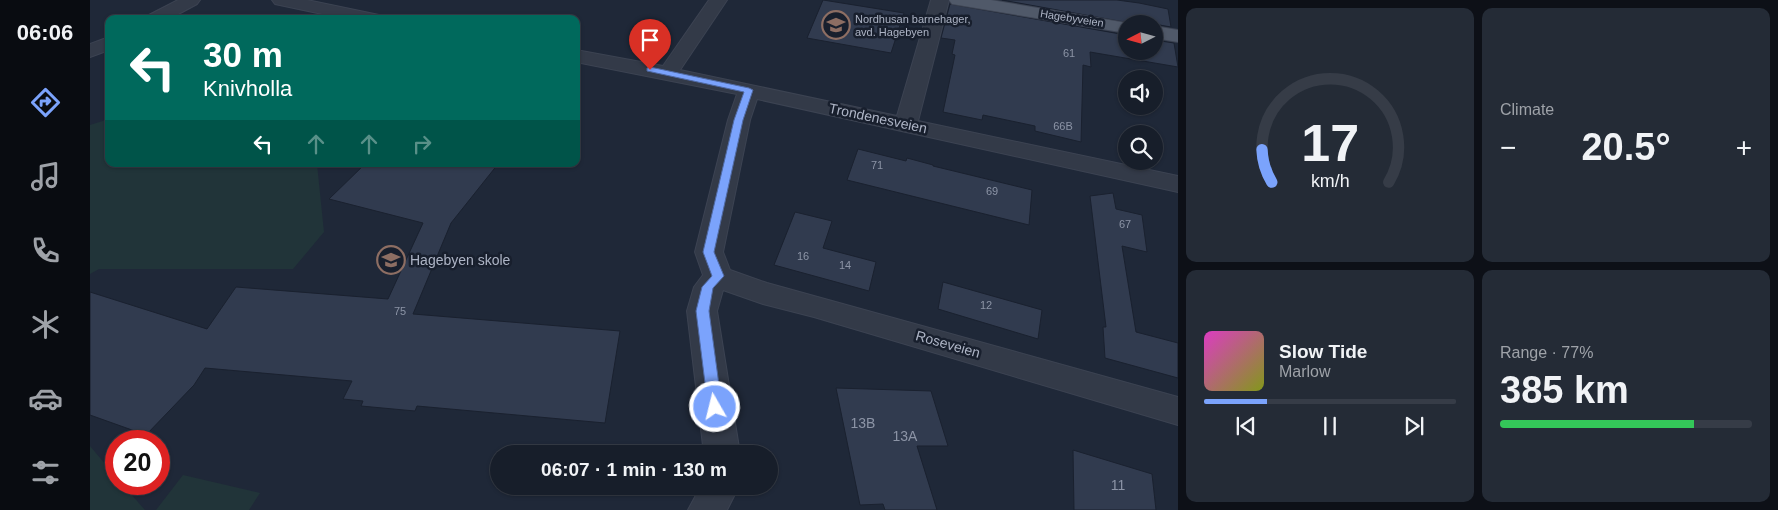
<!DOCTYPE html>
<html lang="en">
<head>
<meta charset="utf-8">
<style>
	:root { --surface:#171e2a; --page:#242b36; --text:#f1f3f6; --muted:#9ea2a8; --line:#363c47; --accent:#7ba3fc }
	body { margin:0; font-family:Arial,sans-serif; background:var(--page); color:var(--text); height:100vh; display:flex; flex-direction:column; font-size:19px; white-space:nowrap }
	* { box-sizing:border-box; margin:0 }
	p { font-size:16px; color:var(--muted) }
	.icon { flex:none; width:28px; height:28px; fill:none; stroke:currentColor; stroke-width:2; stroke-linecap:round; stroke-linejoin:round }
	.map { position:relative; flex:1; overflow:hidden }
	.side { display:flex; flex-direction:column; gap:8px; padding:8px; background:#0d1017; width:600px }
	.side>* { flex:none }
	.guide { position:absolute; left:15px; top:15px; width:475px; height:152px; border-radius:10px; box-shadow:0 1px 4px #0004,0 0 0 1px var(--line); background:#00695c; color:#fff; overflow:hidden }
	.needle { width:32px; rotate:264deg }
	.buttons { position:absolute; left:1028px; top:15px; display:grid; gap:10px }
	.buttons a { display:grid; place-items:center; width:45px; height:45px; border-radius:50%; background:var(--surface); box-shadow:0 1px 4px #0004,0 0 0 1px var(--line); font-size:25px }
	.speed { position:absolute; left:15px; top:430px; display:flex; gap:10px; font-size:25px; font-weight:700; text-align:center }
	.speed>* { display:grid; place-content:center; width:65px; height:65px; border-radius:50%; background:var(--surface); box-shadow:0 1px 4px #0004,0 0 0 1px var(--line); line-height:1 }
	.speed .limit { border:8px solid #d22; background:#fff; color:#111 }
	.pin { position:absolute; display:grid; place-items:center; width:42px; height:42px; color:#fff; margin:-51px -21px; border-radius:50% 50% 50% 0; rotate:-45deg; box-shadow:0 0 5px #0007 }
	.pin .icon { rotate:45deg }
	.me { position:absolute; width:55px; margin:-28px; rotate:352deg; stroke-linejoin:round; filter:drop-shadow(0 0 4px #0008) }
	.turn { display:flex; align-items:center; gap:18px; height:105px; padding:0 15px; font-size:22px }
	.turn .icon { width:65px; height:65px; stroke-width:2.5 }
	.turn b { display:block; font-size:35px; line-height:42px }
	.lanes { display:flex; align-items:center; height:48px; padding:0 15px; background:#0003; justify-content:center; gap:25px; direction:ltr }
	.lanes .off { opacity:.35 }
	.big { font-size:38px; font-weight:600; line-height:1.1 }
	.side .widget { flex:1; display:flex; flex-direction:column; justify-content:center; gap:8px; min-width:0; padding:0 18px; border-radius:10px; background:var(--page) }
	.side .dial { align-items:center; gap:0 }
	.dial svg { height:130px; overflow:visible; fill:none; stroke:var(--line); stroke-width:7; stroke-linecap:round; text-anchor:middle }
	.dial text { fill:var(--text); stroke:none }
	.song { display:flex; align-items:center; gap:15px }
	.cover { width:60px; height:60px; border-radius:8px; background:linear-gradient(135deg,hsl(310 70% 55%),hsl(70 70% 35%)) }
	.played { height:5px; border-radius:2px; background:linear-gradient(90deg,var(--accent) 25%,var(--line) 25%) }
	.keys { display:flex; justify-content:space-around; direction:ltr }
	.heat { display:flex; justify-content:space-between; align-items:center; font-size:28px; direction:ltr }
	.charge { height:8px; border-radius:4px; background:linear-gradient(90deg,#34c759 77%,var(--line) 0) }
	.side .tiles { flex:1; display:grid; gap:8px; grid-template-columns:repeat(2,1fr) }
	.trip { position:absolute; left:400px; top:445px; width:288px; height:50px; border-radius:25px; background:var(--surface); box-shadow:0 1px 4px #0004,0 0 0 1px var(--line); font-weight:600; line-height:50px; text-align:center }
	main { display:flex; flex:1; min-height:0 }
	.tabs { display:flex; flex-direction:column; width:90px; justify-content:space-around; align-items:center; background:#090c11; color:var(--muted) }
	.tabs .icon { width:35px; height:35px }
	.tabs .selected { color:var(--accent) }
	.tabs b { font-size:22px; color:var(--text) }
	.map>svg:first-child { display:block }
</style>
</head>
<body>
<main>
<nav class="tabs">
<b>06:06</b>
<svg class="icon selected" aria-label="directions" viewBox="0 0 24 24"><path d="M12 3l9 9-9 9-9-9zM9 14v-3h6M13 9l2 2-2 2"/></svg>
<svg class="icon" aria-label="music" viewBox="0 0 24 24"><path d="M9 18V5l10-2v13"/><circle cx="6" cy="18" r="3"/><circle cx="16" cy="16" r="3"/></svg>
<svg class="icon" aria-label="phone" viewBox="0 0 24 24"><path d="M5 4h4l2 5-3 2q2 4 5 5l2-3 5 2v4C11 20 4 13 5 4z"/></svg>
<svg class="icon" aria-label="climate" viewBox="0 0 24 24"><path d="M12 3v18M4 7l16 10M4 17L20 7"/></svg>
<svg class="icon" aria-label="car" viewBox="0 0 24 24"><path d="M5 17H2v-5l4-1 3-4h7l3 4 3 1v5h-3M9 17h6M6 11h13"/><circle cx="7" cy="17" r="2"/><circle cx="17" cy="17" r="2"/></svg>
<svg class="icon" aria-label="filters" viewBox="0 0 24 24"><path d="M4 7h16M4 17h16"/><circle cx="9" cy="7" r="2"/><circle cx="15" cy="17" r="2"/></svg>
</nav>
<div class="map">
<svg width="1088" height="510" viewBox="0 0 1088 510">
	<rect width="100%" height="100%" fill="#1f2838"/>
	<!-- green -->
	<path fill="#213439" d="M 19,119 L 19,164 L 227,164 L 234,232 L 203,269 L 9,269 L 0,274 L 0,125 Z
		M 0,446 L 26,477 L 26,484 L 32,484 L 55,510 L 0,510 Z
		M 93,475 L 170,493 L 159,510 L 66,510 Z"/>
	<!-- building -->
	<path fill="#313b4f" stroke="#1a212f" d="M 733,0 L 814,13 L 801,53 L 717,38 Z
		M 912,0 L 1027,0 L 1049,3 L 1078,9 L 1081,27 L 1064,24 L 1045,24 Z
		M 860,4 L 1036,35 L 1036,51 L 1064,51 L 1064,40 L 1084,43 L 1088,67 L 1000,52 L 1001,67 L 993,65 L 991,142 L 945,131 L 945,126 L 893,115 L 892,120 L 853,112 L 865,55 L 862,54 L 865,40 L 851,38 Z
		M 768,149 L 816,161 L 817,158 L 843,165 L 843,166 L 942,190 L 939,225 L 757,180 Z
		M 275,164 L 408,164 L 361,223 L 323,314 L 530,331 L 515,423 L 327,406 L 325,411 L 271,406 L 273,401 L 253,399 L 262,381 L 115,368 L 104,385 L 56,435 L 0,415 L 0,292 L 117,329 L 146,287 L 298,299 L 333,223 L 239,199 Z
		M 1023,193 L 1026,209 L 1052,215 L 1057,252 L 1032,246 L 1046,332 L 1088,343 L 1088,378 L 1015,358 L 1013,327 L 1016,327 L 1000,196 Z
		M 705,212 L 742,221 L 733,248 L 786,262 L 779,291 L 684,265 Z
		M 853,282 L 952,310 L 948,339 L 848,309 Z
		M 746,388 L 841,391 L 858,446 L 827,446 L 847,510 L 795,510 L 793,504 L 770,505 Z
		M 983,450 L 1062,474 L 1066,510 L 984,510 Z"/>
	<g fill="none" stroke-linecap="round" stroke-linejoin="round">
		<defs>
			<path id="minor" d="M 88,0 L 110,0 L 107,4 L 79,19 L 56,19 L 59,15 Z
				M 182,0 L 217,0 L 289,15 L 292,19 L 256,19 L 185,4 Z
				M 619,0 L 637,0 L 590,70 L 807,116 L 841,0 L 859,0 L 828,121 L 1088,176 L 1088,192 L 667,99 L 660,120 L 633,252 L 640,270 L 677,283 L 1088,397 L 1088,425 L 724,317 L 673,304 L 633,290 L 627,311 L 650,454 L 614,454 L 597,311 L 604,287 L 613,275 L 605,252 L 638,120 L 647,94 L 486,62 L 486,50 L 573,66 Z
				M 19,37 L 19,50 L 0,57 L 0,44 Z
				M 611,486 L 649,486 L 637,510 L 598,510 Z"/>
			<path id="major" d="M 859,0 L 901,0 L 1043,24 L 1036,24 L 1036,33 L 862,4 Z
				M 1064,26 L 1088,30 L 1088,42 L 1064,38 Z"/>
		</defs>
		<!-- minor casing -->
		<use href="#minor" stroke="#3c4352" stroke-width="2"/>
		<!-- major casing -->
		<use href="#major" stroke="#3c4352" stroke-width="2"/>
		<!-- minor -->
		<use href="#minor" fill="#333a48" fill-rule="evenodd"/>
		<!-- major -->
		<use href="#major" fill="#505969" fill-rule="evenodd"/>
	</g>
	<!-- route -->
	<path fill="#7ba3fc" stroke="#506aa4" d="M 560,67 L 659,88 L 663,90 L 653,120 L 624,252 L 634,276 L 623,288 L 619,311 L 632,407 L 630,411 L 625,413 L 620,411 L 618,407 L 606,311 L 612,287 L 622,276 L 613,252 L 644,120 L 654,92 L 557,71 L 557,68 Z"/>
	<!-- icons -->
	<defs>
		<symbol id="school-ring" viewBox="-11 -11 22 22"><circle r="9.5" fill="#181f2d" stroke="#8d6e63" stroke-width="1.5"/><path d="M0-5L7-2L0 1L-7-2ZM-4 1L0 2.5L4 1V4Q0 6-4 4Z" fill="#8d6e63"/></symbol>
	</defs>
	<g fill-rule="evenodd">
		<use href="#school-ring" x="730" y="9" width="32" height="32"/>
		<use href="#school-ring" x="285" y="244" width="32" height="32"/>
	</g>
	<g text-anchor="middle" stroke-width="5" stroke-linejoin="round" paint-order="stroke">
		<!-- far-street labels -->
		<g font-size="11" fill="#adb4c5" stroke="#181f2d">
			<text transform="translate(982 18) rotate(9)" y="4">Hagebyveien</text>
		</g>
		<!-- far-poi labels -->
		<g font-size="11" fill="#adb4c5" stroke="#181f2d" text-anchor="start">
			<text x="765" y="23">Nordhusan barnehager,<tspan x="765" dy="13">avd. Hagebyen</tspan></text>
		</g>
		<!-- number labels -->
		<g font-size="11" fill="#8c94a6">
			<text x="979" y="57">61</text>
			<text x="973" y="130">66B</text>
			<text x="787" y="169">71</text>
			<text x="902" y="195">69</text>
			<text x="1035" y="228">67</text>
			<text x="713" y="260">16</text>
			<text x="755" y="269">14</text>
			<text x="896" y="309">12</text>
			<text x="310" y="315">75</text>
		</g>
		<!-- street labels -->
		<g font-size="14" fill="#adb4c5" stroke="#181f2d">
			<text transform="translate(788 118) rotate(12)" y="5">Trondenesveien</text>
			<text transform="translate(858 344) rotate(16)" y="5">Roseveien</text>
		</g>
		<!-- poi labels -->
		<g font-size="14" fill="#adb4c5" stroke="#181f2d" text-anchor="start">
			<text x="320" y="265">Hagebyen skole</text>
		</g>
		<!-- near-number labels -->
		<g font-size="14" fill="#8c94a6">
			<text x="773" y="428">13B</text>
			<text x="815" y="441">13A</text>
			<text x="1028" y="490">11</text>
		</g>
	</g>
</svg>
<div class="buttons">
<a><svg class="needle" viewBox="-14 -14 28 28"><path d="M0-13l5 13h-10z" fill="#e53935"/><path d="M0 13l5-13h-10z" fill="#9ea2a8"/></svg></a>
<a><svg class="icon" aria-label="sound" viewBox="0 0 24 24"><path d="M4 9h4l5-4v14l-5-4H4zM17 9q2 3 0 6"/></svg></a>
<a><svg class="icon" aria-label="search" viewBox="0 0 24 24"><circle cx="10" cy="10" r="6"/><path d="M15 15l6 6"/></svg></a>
</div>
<div class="speed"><div class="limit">20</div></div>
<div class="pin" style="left:560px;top:70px;background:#d93025"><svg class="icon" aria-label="arrive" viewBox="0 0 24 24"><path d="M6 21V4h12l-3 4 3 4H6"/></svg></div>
<svg class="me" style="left:625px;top:407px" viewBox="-20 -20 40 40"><circle r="17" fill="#7ba3fc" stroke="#fff" stroke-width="3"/><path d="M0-11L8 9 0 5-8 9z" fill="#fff"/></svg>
<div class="trip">06:07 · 1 min · 130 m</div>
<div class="guide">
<div class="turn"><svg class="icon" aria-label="left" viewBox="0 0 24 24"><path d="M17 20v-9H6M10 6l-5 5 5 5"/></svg><div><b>30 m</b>Knivholla</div></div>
<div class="lanes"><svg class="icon" aria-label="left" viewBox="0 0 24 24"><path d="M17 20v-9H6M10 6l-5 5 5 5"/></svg><svg class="icon off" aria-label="ahead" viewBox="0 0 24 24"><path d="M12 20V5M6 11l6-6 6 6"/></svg><svg class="icon off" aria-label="ahead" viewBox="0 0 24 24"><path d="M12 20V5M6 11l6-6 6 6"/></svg><svg class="icon off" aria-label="right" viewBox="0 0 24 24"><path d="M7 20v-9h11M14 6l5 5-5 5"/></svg></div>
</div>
</div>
<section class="side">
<div class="tiles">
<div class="widget dial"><svg viewBox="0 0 100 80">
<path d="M14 69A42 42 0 1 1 86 69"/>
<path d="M14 69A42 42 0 0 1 8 49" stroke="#7ba3fc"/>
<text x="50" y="56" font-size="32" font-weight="700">17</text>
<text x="50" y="72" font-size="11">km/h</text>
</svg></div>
<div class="widget"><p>Climate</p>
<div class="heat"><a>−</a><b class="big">20.5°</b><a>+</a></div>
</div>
<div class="widget">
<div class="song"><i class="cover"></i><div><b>Slow Tide</b><p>Marlow</p></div></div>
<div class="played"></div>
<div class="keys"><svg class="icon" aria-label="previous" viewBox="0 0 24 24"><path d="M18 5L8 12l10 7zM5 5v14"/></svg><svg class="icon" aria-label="pause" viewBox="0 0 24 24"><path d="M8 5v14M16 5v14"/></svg><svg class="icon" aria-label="next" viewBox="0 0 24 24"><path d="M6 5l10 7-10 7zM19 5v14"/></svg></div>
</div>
<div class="widget"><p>Range · 77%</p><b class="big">385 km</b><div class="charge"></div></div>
</div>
</section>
</main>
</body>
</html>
